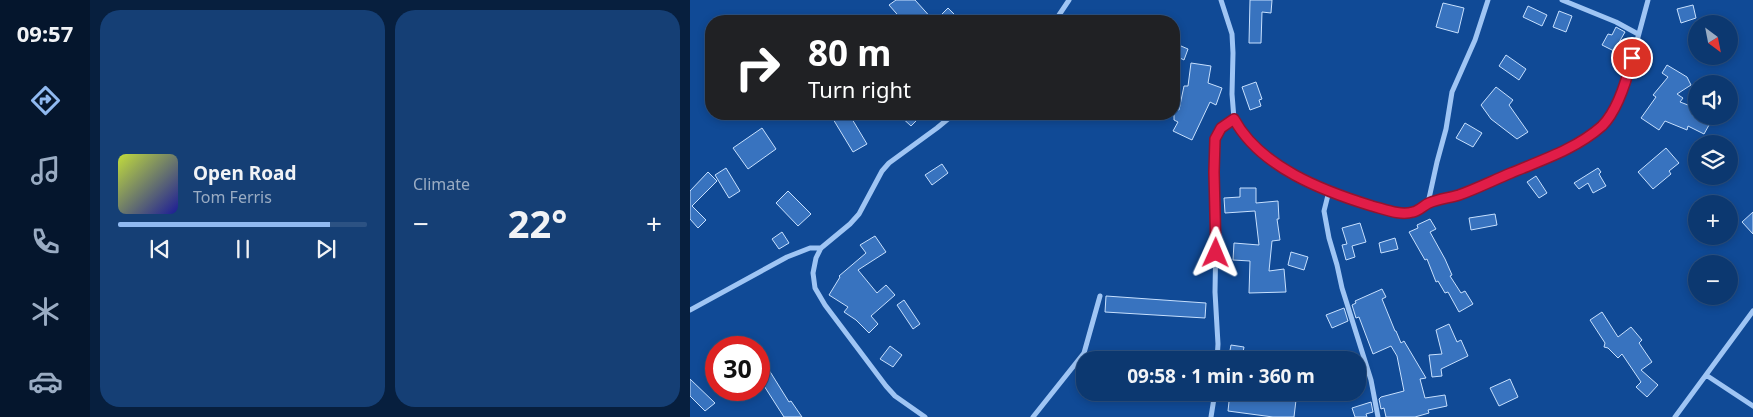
<!DOCTYPE html>
<html lang="en">
<head>
<meta charset="utf-8">
<style>
	:root { --surface:#0c3870; --page:#153f75; --text:#f1f3f6; --muted:#9aacc3; --line:#2c5283; --accent:#90b9f0 }
	body { margin:0; font-family:"Noto Sans",sans-serif; background:var(--page); color:var(--text); height:100vh; display:flex; flex-direction:column; font-size:19px; white-space:nowrap }
	* { box-sizing:border-box; margin:0 }
	p { font-size:16px; color:var(--muted) }
	.icon { flex:none; width:28px; height:28px; fill:none; stroke:currentColor; stroke-width:2; stroke-linecap:round; stroke-linejoin:round }
	.map { position:relative; flex:1; overflow:hidden }
	.details { display:flex; flex-direction:column; gap:10px; padding:10px; background:#071f3e; width:600px }
	.details>* { flex:none }
	.top-card { position:absolute; left:15px; top:15px; width:475px; height:105px; border-radius:20px; box-shadow:0 2px 8px #0003,0 0 0 1px var(--line); background:#202124; color:#fff; overflow:hidden }
	.needle { width:32px; rotate:148deg }
	.buttons { position:absolute; left:998px; top:15px; display:grid; gap:10px }
	.buttons a { display:grid; place-items:center; width:50px; height:50px; border-radius:50%; background:var(--surface); box-shadow:0 2px 8px #0003,0 0 0 1px var(--line); font-size:25px }
	.speed { position:absolute; left:15px; top:336px; display:flex; gap:10px; font-size:25px; font-weight:700; text-align:center }
	.speed>* { display:grid; place-content:center; width:65px; height:65px; border-radius:50%; background:var(--surface); box-shadow:0 2px 8px #0003,0 0 0 1px var(--line); line-height:1 }
	.speed .limit { border:8px solid #d22; background:#fff; color:#111 }
	.pin { position:absolute; display:grid; place-items:center; width:42px; height:42px; color:#fff; margin:-21px; border:2px solid #fff; border-radius:50%; box-shadow:0 1px 5px #0007 }
	.me { position:absolute; width:55px; margin:-28px; rotate:1deg; stroke-linejoin:round; filter:drop-shadow(0 0 4px #0008) }
	.turn { display:flex; align-items:center; gap:18px; height:105px; padding:0 20px; font-size:22px }
	.turn .icon { width:65px; height:65px; stroke-width:2.5 }
	.turn b { display:block; font-size:35px; line-height:42px }
	.big { font-size:38px; font-weight:700; line-height:1.1 }
	.details .card { flex:1; display:flex; flex-direction:column; justify-content:center; gap:8px; min-width:0; padding:0 18px; border-radius:20px; background:var(--page) }
	.song { display:flex; align-items:center; gap:15px }
	.cover { width:60px; height:60px; border-radius:8px; background:linear-gradient(135deg,hsl(70 70% 55%),hsl(240 70% 35%)) }
	.played { height:5px; border-radius:2px; background:linear-gradient(90deg,var(--accent) 85%,var(--line) 85%) }
	.keys { display:flex; justify-content:space-around; direction:ltr }
	.heat { display:flex; justify-content:space-between; align-items:center; font-size:28px; direction:ltr }
	.details .tiles { flex:1; display:grid; gap:10px; grid-template-columns:repeat(2,1fr) }
	.trip { position:absolute; left:386px; top:351px; width:290px; height:50px; border-radius:20px; background:var(--surface); box-shadow:0 2px 8px #0003,0 0 0 1px var(--line); font-weight:700; line-height:50px; text-align:center }
	main { display:flex; flex:1; min-height:0 }
	.dock { display:flex; flex-direction:column; width:90px; justify-content:space-around; align-items:center; background:#05162d; color:var(--muted) }
	.dock .icon { width:35px; height:35px }
	.dock .on { color:var(--accent) }
	.dock b { font-size:22px; color:var(--text) }
	.map>svg:first-child { display:block }
</style>
</head>
<body>
<main>
<nav class="dock">
<b>09:57</b>
<svg class="icon on" aria-label="directions" viewBox="0 0 24 24"><path d="M12 3l9 9-9 9-9-9zM9 14v-3h6M13 9l2 2-2 2"/></svg>
<svg class="icon" aria-label="music" viewBox="0 0 24 24"><path d="M9 18V5l10-2v13"/><circle cx="6" cy="18" r="3"/><circle cx="16" cy="16" r="3"/></svg>
<svg class="icon" aria-label="phone" viewBox="0 0 24 24"><path d="M5 4h4l2 5-3 2q2 4 5 5l2-3 5 2v4C11 20 4 13 5 4z"/></svg>
<svg class="icon" aria-label="climate" viewBox="0 0 24 24"><path d="M12 3v18M4 7l16 10M4 17L20 7"/></svg>
<svg class="icon" aria-label="car" viewBox="0 0 24 24"><path d="M5 17H2v-5l4-1 3-4h7l3 4 3 1v5h-3M9 17h6M6 11h13"/><circle cx="7" cy="17" r="2"/><circle cx="17" cy="17" r="2"/></svg>
</nav>
<section class="details">
<div class="tiles">
<div class="card">
<div class="song"><i class="cover"></i><div><b>Open Road</b><p>Tom Ferris</p></div></div>
<div class="played"></div>
<div class="keys"><svg class="icon" aria-label="previous" viewBox="0 0 24 24"><path d="M18 5L8 12l10 7zM5 5v14"/></svg><svg class="icon" aria-label="pause" viewBox="0 0 24 24"><path d="M8 5v14M16 5v14"/></svg><svg class="icon" aria-label="next" viewBox="0 0 24 24"><path d="M6 5l10 7-10 7zM19 5v14"/></svg></div>
</div>
<div class="card"><p>Climate</p>
<div class="heat"><a>−</a><b class="big">22°</b><a>+</a></div>
</div>
</div>
</section>
<div class="map">
<svg width="1063" height="417" viewBox="0 0 1063 417">
	<rect width="100%" height="100%" fill="#104a96"/>
	<!-- building -->
	<path fill="#3873bf" stroke="#c7e0fe" d="M 206,0 L 225,0 L 244,21 L 213,21 L 199,5 Z
		M 560,0 L 582,0 L 581,13 L 572,12 L 571,43 L 559,43 Z
		M 753,3 L 774,8 L 768,33 L 746,27 Z
		M 1003,5 L 1006,18 L 991,23 L 987,9 Z
		M 838,6 L 857,15 L 852,26 L 833,17 Z
		M 258,8 L 271,21 L 245,21 Z
		M 869,11 L 882,16 L 876,32 L 863,27 Z
		M 926,27 L 935,32 L 924,51 L 912,45 L 918,34 L 922,35 Z
		M 484,43 L 498,49 L 494,60 L 484,55 Z
		M 816,55 L 836,69 L 829,80 L 809,66 Z
		M 501,63 L 521,66 L 518,83 L 532,88 L 526,105 L 520,102 L 502,140 L 483,131 L 488,122 L 484,120 L 484,108 L 489,110 L 494,86 L 498,86 Z
		M 977,65 L 997,77 L 1001,85 L 987,94 L 993,98 L 990,102 L 1006,108 L 1003,116 L 1024,116 L 1014,134 L 998,126 L 997,130 L 975,121 L 969,130 L 951,118 L 966,97 L 963,95 L 978,77 L 972,73 Z
		M 566,82 L 572,99 L 569,100 L 571,106 L 560,110 L 552,87 Z
		M 806,87 L 823,100 L 819,105 L 838,132 L 827,139 L 801,119 L 791,105 Z
		M 140,114 L 159,114 L 177,144 L 163,152 Z
		M 208,114 L 223,114 L 228,119 L 221,126 Z
		M 775,123 L 792,133 L 783,147 L 766,138 Z
		M 72,128 L 86,149 L 58,169 L 43,148 Z
		M 976,148 L 989,163 L 979,171 L 981,174 L 963,189 L 948,172 Z
		M 252,164 L 258,173 L 242,185 L 235,175 Z
		M 36,168 L 50,191 L 39,198 L 25,175 Z
		M 908,168 L 911,172 L 909,174 L 916,186 L 903,193 L 898,183 L 889,189 L 884,183 Z
		M 18,172 L 27,181 L 2,206 L 16,220 L 8,228 L 0,219 L 0,191 Z
		M 846,176 L 857,193 L 849,198 L 837,182 Z
		M 550,188 L 566,188 L 566,203 L 588,201 L 589,219 L 587,219 L 590,240 L 582,241 L 579,271 L 594,269 L 596,292 L 559,293 L 560,261 L 543,260 L 544,243 L 569,245 L 565,211 L 535,213 L 534,198 L 550,197 Z
		M 98,191 L 121,214 L 108,226 L 86,203 Z
		M 1063,212 L 1063,234 L 1052,222 Z
		M 805,214 L 807,225 L 781,230 L 779,218 Z
		M 740,219 L 746,229 L 740,232 L 755,259 L 762,275 L 760,276 L 771,293 L 775,291 L 783,304 L 769,312 L 758,292 L 755,293 L 748,281 L 746,282 L 737,259 L 735,260 L 719,232 L 728,228 L 727,225 Z
		M 670,223 L 676,242 L 662,246 L 665,257 L 656,260 L 652,245 L 657,244 L 652,228 Z
		M 92,232 L 99,243 L 89,249 L 82,239 Z
		M 185,236 L 196,252 L 168,270 L 187,293 L 196,285 L 205,295 L 181,316 L 188,324 L 179,333 L 166,320 L 154,312 L 158,307 L 139,295 L 150,277 L 149,276 L 176,253 L 170,245 Z
		M 705,238 L 708,249 L 691,253 L 689,243 Z
		M 601,252 L 618,257 L 614,270 L 598,265 Z
		M 692,289 L 696,297 L 692,299 L 705,331 L 706,331 L 711,343 L 714,341 L 736,378 L 730,379 L 735,398 L 755,395 L 757,406 L 738,410 L 739,413 L 725,417 L 696,417 L 694,408 L 691,409 L 689,399 L 691,397 L 714,391 L 707,356 L 701,346 L 683,354 L 669,317 L 666,318 L 662,305 L 666,303 L 665,301 Z
		M 416,296 L 516,303 L 515,318 L 415,312 Z
		M 214,300 L 230,324 L 223,329 L 207,305 Z
		M 654,308 L 658,321 L 642,328 L 636,315 Z
		M 912,312 L 928,337 L 941,327 L 952,340 L 949,343 L 962,362 L 951,370 L 968,385 L 957,397 L 946,387 L 951,382 L 932,354 L 928,358 L 918,348 L 914,347 L 915,343 L 900,320 Z
		M 759,324 L 767,342 L 771,340 L 778,356 L 751,369 L 752,376 L 742,377 L 739,355 L 752,354 L 746,330 Z
		M 541,345 L 554,347 L 552,358 L 539,356 Z
		M 200,346 L 212,355 L 203,367 L 190,359 Z
		M 79,370 L 99,402 L 101,401 L 112,417 L 94,417 L 69,378 L 69,376 Z
		M 0,379 L 25,403 L 15,411 L 0,396 Z
		M 820,379 L 828,397 L 809,406 L 800,388 Z
		M 540,392 L 552,392 L 606,400 L 604,417 L 583,417 L 538,411 Z
		M 681,402 L 683,412 L 676,414 L 677,417 L 665,417 L 662,408 Z"/>
	<g fill="none" stroke-linecap="round" stroke-linejoin="round">
		<!-- minor -->
		<path stroke="#9fc5f4" stroke-width="5" d="M 531,0 L 542,34 L 543,53 L 542,94 L 544,119 L 563,145 L 600,172 L 626,186 L 649,195 L 704,212 L 723,212 L 738,203 L 769,195 L 867,154 L 892,141 L 913,125 L 934,89 L 958,0
			M 872,0 L 926,22 L 948,34
			M 365,21 L 379,0
			M 639,191 L 634,211 L 639,238 L 647,265 L 652,288 L 681,380 L 688,417
			M 738,203 L 747,162 L 756,129 L 762,92 L 785,40 L 798,0
			M 0,310 L 97,257 L 120,248 L 131,248
			M 527,360 L 528,344 L 525,292 L 526,234 L 524,172 L 525,139 L 531,128 L 544,119
			M 1016,375 L 1063,406
			M 235,417 L 205,396 L 196,386 L 135,305 L 125,288 L 123,273 L 126,258 L 131,248 L 160,224 L 169,214 L 192,171 L 199,163 L 247,128 L 264,114
			M 343,417 L 394,353 L 410,296
			M 521,417 L 525,392
			M 985,417 L 1063,311"/>
	</g>
	<g fill="none" stroke-linecap="round" stroke-linejoin="round">
		<defs>
			<path id="route" d="M 526,253 L 524,172 L 525,139 L 531,128 L 544,119 C 570,167 633,191 682,206 C 694,209 710,216 723,212 C 729,211 734,205 739,203 C 749,199 759,198 769,195 C 786,189 804,180 821,173 C 852,160 886,149 912,126 C 928,110 937,79 942,58"/>
		</defs>
		<!-- route casing -->
		<use href="#route" stroke="#92132f" stroke-width="12"/>
		<!-- route -->
		<use href="#route" stroke="#e11d48" stroke-width="9"/>
	</g>
</svg>
<div class="buttons">
<a><svg class="needle" viewBox="-14 -14 28 28"><path d="M0-13l5 13h-10z" fill="#e53935"/><path d="M0 13l5-13h-10z" fill="#9aacc3"/></svg></a>
<a><svg class="icon" aria-label="sound" viewBox="0 0 24 24"><path d="M4 9h4l5-4v14l-5-4H4zM17 9q2 3 0 6"/></svg></a>
<a><svg class="icon" aria-label="layers" viewBox="0 0 24 24"><path d="M12 4l9 5-9 5-9-5zM3 14l9 5 9-5"/></svg></a>
<a>+</a>
<a>−</a>
</div>
<div class="speed"><div class="limit">30</div></div>
<div class="pin" style="left:942px;top:58px;background:#d93025"><svg class="icon" aria-label="arrive" viewBox="0 0 24 24"><path d="M6 21V4h12l-3 4 3 4H6"/></svg></div>
<svg class="me" style="left:526px;top:253px" viewBox="-20 -20 40 40"><path d="M0-17L14 15 0 8-14 15z" fill="#e11d48" stroke="#fff" stroke-width="4"/></svg>
<div class="trip">09:58 · 1 min · 360 m</div>
<div class="top-card">
<div class="turn"><svg class="icon" aria-label="right" viewBox="0 0 24 24"><path d="M7 20v-9h11M14 6l5 5-5 5"/></svg><div><b>80 m</b>Turn right</div></div>
</div>
</div>
</main>
</body>
</html>
